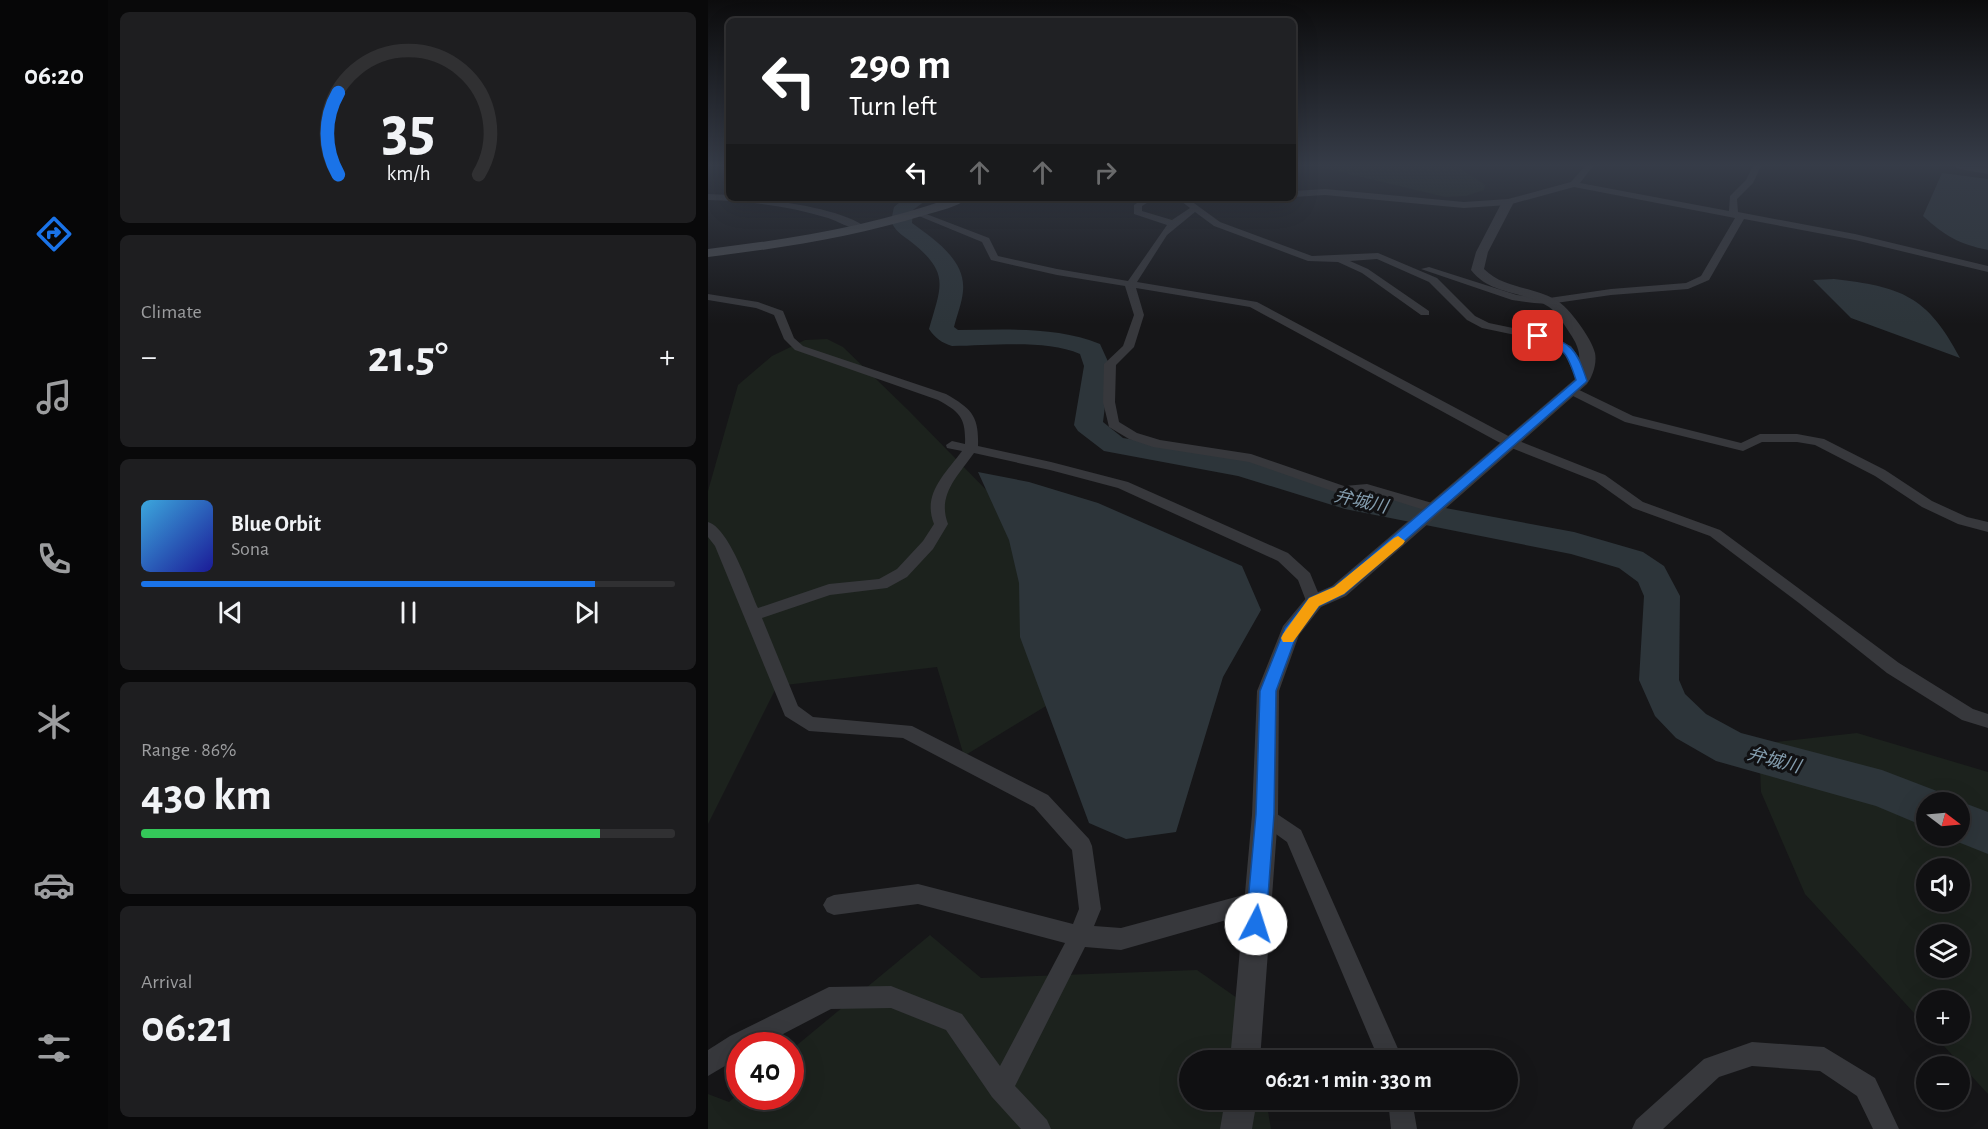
<!DOCTYPE html>
<html lang="en">
<head>
<meta charset="utf-8">
<style>
	:root { --surface:#101012; --page:#1e1e20; --text:#f1f3f6; --muted:#9c9d9f; --line:#303032; --accent:#1a73e8 }
	body { margin:0; font-family:"Alegreya Sans","Noto Sans JP",sans-serif; background:var(--page); color:var(--text); height:100vh; display:flex; flex-direction:column; font-size:22px; white-space:nowrap }
	* { box-sizing:border-box; margin:0 }
	p { font-size:20px; color:var(--muted) }
	.icon { flex:none; width:33px; height:33px; fill:none; stroke:currentColor; stroke-width:2; stroke-linecap:round; stroke-linejoin:round }
	.map { position:relative; flex:1; overflow:hidden }
	.panel { display:flex; flex-direction:column; gap:12px; padding:12px; background:#09090a; width:600px }
	.panel>* { flex:none }
	.banner { position:absolute; left:18px; top:18px; width:570px; height:183px; border-radius:9px; box-shadow:0 6px 24px #0002,0 0 0 2px var(--line); background:#202124; color:#fff; overflow:hidden }
	.needle { width:39px; rotate:106deg }
	.buttons { position:absolute; left:1208px; top:792px; display:grid; gap:12px }
	.buttons a { display:grid; place-items:center; width:54px; height:54px; border-radius:50%; background:var(--surface); box-shadow:0 6px 24px #0002,0 0 0 2px var(--line); font-size:30px }
	.speed { position:absolute; left:18px; top:1032px; display:flex; gap:12px; font-size:30px; font-weight:700; text-align:center }
	.speed>* { display:grid; place-content:center; width:78px; height:78px; border-radius:50%; background:var(--surface); box-shadow:0 6px 24px #0002,0 0 0 2px var(--line); line-height:1 }
	.speed .limit { border:9px solid #d22; background:#fff; color:#111 }
	.pin { position:absolute; display:grid; place-items:center; width:51px; height:51px; color:#fff; margin:-26px; border-radius:12px; box-shadow:0 3px 9px #0006 }
	.me { position:absolute; width:66px; margin:-33px; rotate:5deg; stroke-linejoin:round; filter:drop-shadow(0 0 4px #0008) }
	.turn { display:flex; align-items:center; gap:21px; height:126px; padding:0 24px; font-size:27px }
	.turn .icon { width:78px; height:78px; stroke-width:2.5 }
	.turn b { display:block; font-size:42px; line-height:51px }
	.lanes { display:flex; align-items:center; height:57px; padding:0 24px; background:#0003; justify-content:center; gap:30px; direction:ltr }
	.lanes .off { opacity:.35 }
	.big { font-size:45px; font-weight:700; line-height:1.1 }
	.panel .widget { flex:1; display:flex; flex-direction:column; justify-content:center; gap:9px; min-width:0; padding:0 21px; border-radius:9px; background:var(--page) }
	.panel .dial { align-items:center; gap:0 }
	.dial svg { height:156px; overflow:visible; fill:none; stroke:var(--line); stroke-width:7; stroke-linecap:round; text-anchor:middle }
	.dial text { fill:var(--text); stroke:none }
	.song { display:flex; align-items:center; gap:18px }
	.cover { width:72px; height:72px; border-radius:9px; background:linear-gradient(135deg,hsl(200 70% 55%),hsl(240 70% 35%)) }
	.played { height:6px; border-radius:3px; background:linear-gradient(90deg,var(--accent) 85%,var(--line) 85%) }
	.keys { display:flex; justify-content:space-around; direction:ltr }
	.heat { display:flex; justify-content:space-between; align-items:center; font-size:33px; direction:ltr }
	.charge { height:9px; border-radius:4px; background:linear-gradient(90deg,#34c759 86%,var(--line) 0) }
	.trip { position:absolute; left:471px; top:1050px; width:339px; height:60px; border-radius:30px; background:var(--surface); box-shadow:0 6px 24px #0002,0 0 0 2px var(--line); font-weight:700; line-height:60px; text-align:center }
	main { display:flex; flex:1; min-height:0 }
	.dock { display:flex; flex-direction:column; width:108px; justify-content:space-around; align-items:center; background:#060607; color:var(--muted) }
	.dock .icon { width:42px; height:42px }
	.dock .selected { color:var(--accent) }
	.dock b { font-size:27px; color:var(--text) }
	.map>svg:first-child { display:block }
</style>
</head>
<body>
<main>
<nav class="dock">
<b>06:20</b>
<svg class="icon selected" aria-label="directions" viewBox="0 0 24 24"><path d="M12 3l9 9-9 9-9-9zM9 14v-3h6M13 9l2 2-2 2"/></svg>
<svg class="icon" aria-label="music" viewBox="0 0 24 24"><path d="M9 18V5l10-2v13"/><circle cx="6" cy="18" r="3"/><circle cx="16" cy="16" r="3"/></svg>
<svg class="icon" aria-label="phone" viewBox="0 0 24 24"><path d="M5 4h4l2 5-3 2q2 4 5 5l2-3 5 2v4C11 20 4 13 5 4z"/></svg>
<svg class="icon" aria-label="climate" viewBox="0 0 24 24"><path d="M12 3v18M4 7l16 10M4 17L20 7"/></svg>
<svg class="icon" aria-label="car" viewBox="0 0 24 24"><path d="M5 17H2v-5l4-1 3-4h7l3 4 3 1v5h-3M9 17h6M6 11h13"/><circle cx="7" cy="17" r="2"/><circle cx="17" cy="17" r="2"/></svg>
<svg class="icon" aria-label="filters" viewBox="0 0 24 24"><path d="M4 7h16M4 17h16"/><circle cx="9" cy="7" r="2"/><circle cx="15" cy="17" r="2"/></svg>
</nav>
<section class="panel">
<div class="widget dial"><svg viewBox="0 0 100 80">
<path d="M14 69A42 42 0 1 1 86 69"/>
<path d="M14 69A42 42 0 0 1 14 27" stroke="#1a73e8"/>
<text x="50" y="56" font-size="32" font-weight="700">35</text>
<text x="50" y="72" font-size="11">km/h</text>
</svg></div>
<div class="widget"><p>Climate</p>
<div class="heat"><a>−</a><b class="big">21.5°</b><a>+</a></div>
</div>
<div class="widget">
<div class="song"><i class="cover"></i><div><b>Blue Orbit</b><p>Sona</p></div></div>
<div class="played"></div>
<div class="keys"><svg class="icon" aria-label="previous" viewBox="0 0 24 24"><path d="M18 5L8 12l10 7zM5 5v14"/></svg><svg class="icon" aria-label="pause" viewBox="0 0 24 24"><path d="M8 5v14M16 5v14"/></svg><svg class="icon" aria-label="next" viewBox="0 0 24 24"><path d="M6 5l10 7-10 7zM19 5v14"/></svg></div>
</div>
<div class="widget"><p>Range · 86%</p><b class="big">430 km</b><div class="charge"></div></div>
<div class="widget"><p>Arrival</p><b class="big">06:21</b></div>
</section>
<div class="map">
<svg width="1280" height="1129" viewBox="0 0 1280 1129">
	<rect width="100%" height="100%" fill="#161618"/>
	<!-- green -->
	<path fill="#1c221d" fill-rule="evenodd" d="M 607,166 L 749,166 L 777,185 L 776,190 L 758,196 L 737,197 Z
		M 119,339 L 135,347 L 201,411 L 383,597 L 343,703 L 256,756 L 229,667 L 69,686 L 0,824 L 0,491 L 30,385 L 64,356 L 97,340 Z
		M 1149,733 L 1280,772 L 1280,1094 L 1225,1034 L 1251,1034 L 1251,1000 L 1218,1000 L 1218,1026 L 1097,894 L 1053,792 L 1051,744 ZM 1251,802 L 1251,836 L 1218,836 L 1218,802 ZM 1251,868 L 1251,902 L 1218,902 L 1218,868 ZM 1251,934 L 1251,968 L 1218,968 L 1218,934 Z
		M 222,935 L 273,978 L 489,970 L 542,1007 L 551,1060 L 482,1060 L 482,1100 L 558,1100 L 563,1129 L 0,1129 L 0,1094 L 21,1102 L 31,1093 L 32,1096 L 82,1096 L 83,1050 Z"/>
	<!-- water -->
	<path fill="#2d353a" d="M 1234,173 L 1280,179 L 1280,250 C 1251,244 1237,236 1215,216 Z
		M 1126,279 C 1193,287 1219,295 1252,358 L 1143,318 L 1105,280 Z
		M 270,472 L 321,482 L 390,503 L 534,566 L 553,610 L 515,677 L 468,832 L 418,839 L 381,823 L 312,637 L 311,583 L 301,540 Z"/>
	<g fill="none" stroke-linecap="round" stroke-linejoin="round">
		<!-- river -->
		<path fill="#2d353a" fill-rule="evenodd" d="M 197,198 L 221,198 L 205,210 L 204,223 C 226,239 258,260 255,291 C 254,303 249,315 246,327 L 250,330 C 297,330 348,326 392,344 L 402,366 L 395,422 L 415,438 L 535,458 L 641,490 L 866,532 L 935,552 L 956,566 L 972,596 L 971,680 L 977,694 L 998,714 L 1033,733 L 1174,770 L 1234,793 L 1238,802 L 1218,802 L 1218,827 L 1168,806 L 1008,761 L 968,738 L 947,716 L 931,680 L 936,596 L 930,582 L 911,568 L 863,554 L 637,509 L 530,476 L 396,451 L 370,431 L 366,425 L 376,366 L 372,354 C 337,339 282,346 244,346 C 234,343 227,338 221,329 C 233,286 243,273 202,241 C 194,235 187,231 183,221 L 186,207 Z
			M 1251,801 L 1280,812 L 1280,854 L 1235,836 L 1251,836 L 1251,802 L 1246,802 Z"/>
		<!-- minor -->
		<path fill="#37383c" fill-rule="evenodd" d="M 877,166 L 885,166 L 872,183 L 1021,211 L 1022,196 L 1038,180 L 1045,166 L 1053,166 L 1045,183 L 1029,199 L 1030,212 L 1147,234 L 1280,266 L 1280,272 L 1147,240 L 1036,219 L 1001,280 L 980,289 L 903,295 L 841,304 L 826,303 L 804,300 L 713,269 L 721,267 L 809,295 L 841,298 L 903,289 L 978,283 L 993,276 L 1027,218 L 866,187 L 800,205 L 756,208 L 617,195 L 585,197 L 585,191 L 617,189 L 756,202 L 800,199 L 863,182 Z
			M 0,194 L 21,195 L 21,198 C 55,198 132,207 159,228 C 150,234 130,221 120,218 C 81,206 41,201 0,200 Z
			M 437,198 L 447,198 L 434,206 L 434,211 L 464,220 L 482,208 L 469,198 L 479,198 L 512,222 L 604,256 L 670,253 L 729,278 L 767,316 L 781,323 L 834,334 L 863,346 L 872,359 L 880,381 L 878,383 L 870,383 L 855,350 L 827,339 L 774,328 L 759,320 L 721,282 L 669,259 L 642,261 L 660,269 L 721,311 L 721,315 L 713,315 L 654,273 L 630,262 L 600,261 L 506,226 L 487,212 L 459,235 L 429,282 L 549,302 L 806,439 L 897,475 L 935,502 L 1012,530 L 1191,663 L 1265,709 L 1280,714 L 1280,728 L 1254,720 L 1179,673 L 1091,603 L 1002,536 L 925,508 L 887,481 L 796,445 L 542,307 L 428,288 L 436,315 L 426,347 L 408,365 L 407,402 L 411,422 L 429,433 L 452,440 L 543,454 L 636,486 L 659,484 L 731,505 L 733,508 L 731,511 L 726,513 L 659,492 L 630,493 L 541,462 L 445,447 L 421,439 L 401,427 L 395,402 L 396,364 L 415,346 L 426,315 L 417,286 L 349,275 L 283,260 L 274,242 L 206,214 L 213,212 L 281,238 L 290,256 L 349,269 L 420,281 L 459,225 L 426,214 L 426,205 Z
			M 0,294 L 50,302 L 75,311 L 86,338 L 95,346 L 238,394 C 264,409 271,416 270,446 L 343,462 L 420,482 L 580,553 L 602,573 L 614,602 L 612,606 L 600,606 L 590,580 L 570,561 L 410,488 L 342,470 L 266,453 C 249,477 229,495 240,524 L 225,549 L 199,577 L 179,588 L 122,595 L 54,618 L 90,706 L 105,717 L 204,726 L 340,795 L 381,839 L 384,846 L 393,909 L 386,926 L 413,928 L 550,891 L 557,894 L 560,901 L 557,908 L 550,911 L 413,950 L 377,947 L 307,1086 L 339,1120 L 343,1129 L 313,1129 L 284,1097 L 238,1030 L 183,1008 L 123,1009 L 52,1046 L 32,1046 L 32,1057 L 0,1076 L 0,1050 L 22,1036 L 121,987 L 183,986 L 254,1014 L 292,1066 L 357,943 L 210,904 L 126,915 L 119,912 L 115,905 L 119,898 L 126,895 L 210,884 L 365,924 L 371,909 L 364,850 L 326,807 L 195,738 L 101,731 L 77,716 L 7,546 L 0,537 L 0,522 C 21,528 41,588 50,608 L 121,584 L 171,579 L 189,569 L 215,541 L 226,524 C 214,494 237,474 254,451 L 239,448 L 238,445 L 244,441 L 257,444 C 258,418 252,412 230,400 L 87,350 L 76,339 L 66,315 L 48,308 L 0,300 Z
			M 863,386 L 925,416 L 1033,443 L 1052,434 L 1089,434 L 1116,439 L 1177,470 L 1224,501 L 1259,517 L 1280,522 L 1280,532 L 1250,524 L 1214,507 L 1167,476 L 1107,445 L 1089,442 L 1054,442 L 1035,451 L 917,422 L 859,393 L 857,390 Z
			M 557,806 L 593,830 L 695,1060 L 671,1060 L 579,842 L 550,821 L 547,815 L 550,809 Z
			M 1044,1042 L 1116,1047 L 1167,1078 L 1191,1129 L 1165,1129 L 1149,1096 L 1112,1071 L 1044,1066 L 1011,1077 L 955,1129 L 924,1129 L 928,1120 L 996,1059 Z
			M 680,1100 L 704,1100 L 709,1129 L 683,1129 Z"/>
		<!-- tertiary -->
		<path fill="#37383c" fill-rule="evenodd" d="M 1246,166 L 1280,168 L 1280,174 L 1251,169 Z
			M 800,199 L 806,202 L 780,252 L 776,269 C 796,289 825,286 848,300 C 861,307 884,339 887,353 C 889,363 885,376 879,384 L 638,596 L 613,607 L 591,635 L 571,691 L 570,815 L 552,1060 L 522,1060 L 544,815 L 549,691 L 575,626 L 599,597 L 624,586 L 867,379 C 874,360 873,349 861,332 C 855,323 850,313 841,307 C 816,290 783,296 763,270 L 768,252 L 794,202 Z
			M 517,1100 L 549,1100 L 544,1129 L 512,1129 Z"/>
		<!-- secondary -->
		<path fill="#46484c" fill-rule="evenodd" d="M 243,198 L 260,198 C 250,207 230,211 217,215 C 146,237 74,248 0,257 L 0,249 C 83,239 164,226 243,198 Z"/>
	</g>
	<!-- sky -->
	<linearGradient id="sky" x2="0" y2="1"><stop stop-color="#0c0c0d"/><stop offset="0.51" stop-color="#363c48"/><stop offset="1" stop-color="#363c48" stop-opacity="0"/></linearGradient>
	<rect width="1280" height="324" fill="url(#sky)"/>
	<!-- route -->
	<path fill="#1a73e8" stroke="#114b97" stroke-width="1.5" d="M 830,333 C 864,343 868,348 879,381 L 877,383 L 636,594 L 611,606 L 589,634 L 568,691 L 566,814 L 558,924 L 555,931 L 548,934 L 541,931 L 538,924 L 548,814 L 552,691 L 577,628 L 601,598 L 626,587 L 868,380 C 858,348 856,350 826,338 L 825,336 Z"/>
	<!-- slow -->
	<path fill="#f59e0b" d="M 690,536 L 697,541 L 695,544 L 636,594 L 611,606 L 585,642 L 575,642 L 573,638 L 575,634 L 601,598 L 626,587 L 686,538 Z"/>
	<g text-anchor="middle" stroke-width="6" stroke-linejoin="round" paint-order="stroke">
		<!-- water labels -->
		<g font-size="18" font-style="italic" fill="#849dae" stroke="#111113">
			<text transform="translate(653 501) rotate(13)" y="6">弁城川</text>
			<text transform="translate(1066 760) rotate(15)" y="6">弁城川</text>
		</g>
	</g>
</svg>
<div class="buttons">
<a><svg class="needle" viewBox="-14 -14 28 28"><path d="M0-13l5 13h-10z" fill="#e53935"/><path d="M0 13l5-13h-10z" fill="#9c9d9f"/></svg></a>
<a><svg class="icon" aria-label="sound" viewBox="0 0 24 24"><path d="M4 9h4l5-4v14l-5-4H4zM17 9q2 3 0 6"/></svg></a>
<a><svg class="icon" aria-label="layers" viewBox="0 0 24 24"><path d="M12 4l9 5-9 5-9-5zM3 14l9 5 9-5"/></svg></a>
<a>+</a>
<a>−</a>
</div>
<div class="speed"><div class="limit">40</div></div>
<div class="pin" style="left:830px;top:336px;background:#d93025"><svg class="icon" aria-label="arrive" viewBox="0 0 24 24"><path d="M6 21V4h12l-3 4 3 4H6"/></svg></div>
<svg class="me" style="left:548px;top:924px" viewBox="-20 -20 40 40"><circle r="19" fill="#fff"/><path d="M0-13L10 11 0 6-10 11z" fill="#1a73e8"/></svg>
<div class="trip">06:21 · 1 min · 330 m</div>
<div class="banner">
<div class="turn"><svg class="icon" aria-label="left" viewBox="0 0 24 24"><path d="M17 20v-9H6M10 6l-5 5 5 5"/></svg><div><b>290 m</b>Turn left</div></div>
<div class="lanes"><svg class="icon" aria-label="left" viewBox="0 0 24 24"><path d="M17 20v-9H6M10 6l-5 5 5 5"/></svg><svg class="icon off" aria-label="ahead" viewBox="0 0 24 24"><path d="M12 20V5M6 11l6-6 6 6"/></svg><svg class="icon off" aria-label="ahead" viewBox="0 0 24 24"><path d="M12 20V5M6 11l6-6 6 6"/></svg><svg class="icon off" aria-label="right" viewBox="0 0 24 24"><path d="M7 20v-9h11M14 6l5 5-5 5"/></svg></div>
</div>
</div>
</main>
</body>
</html>
